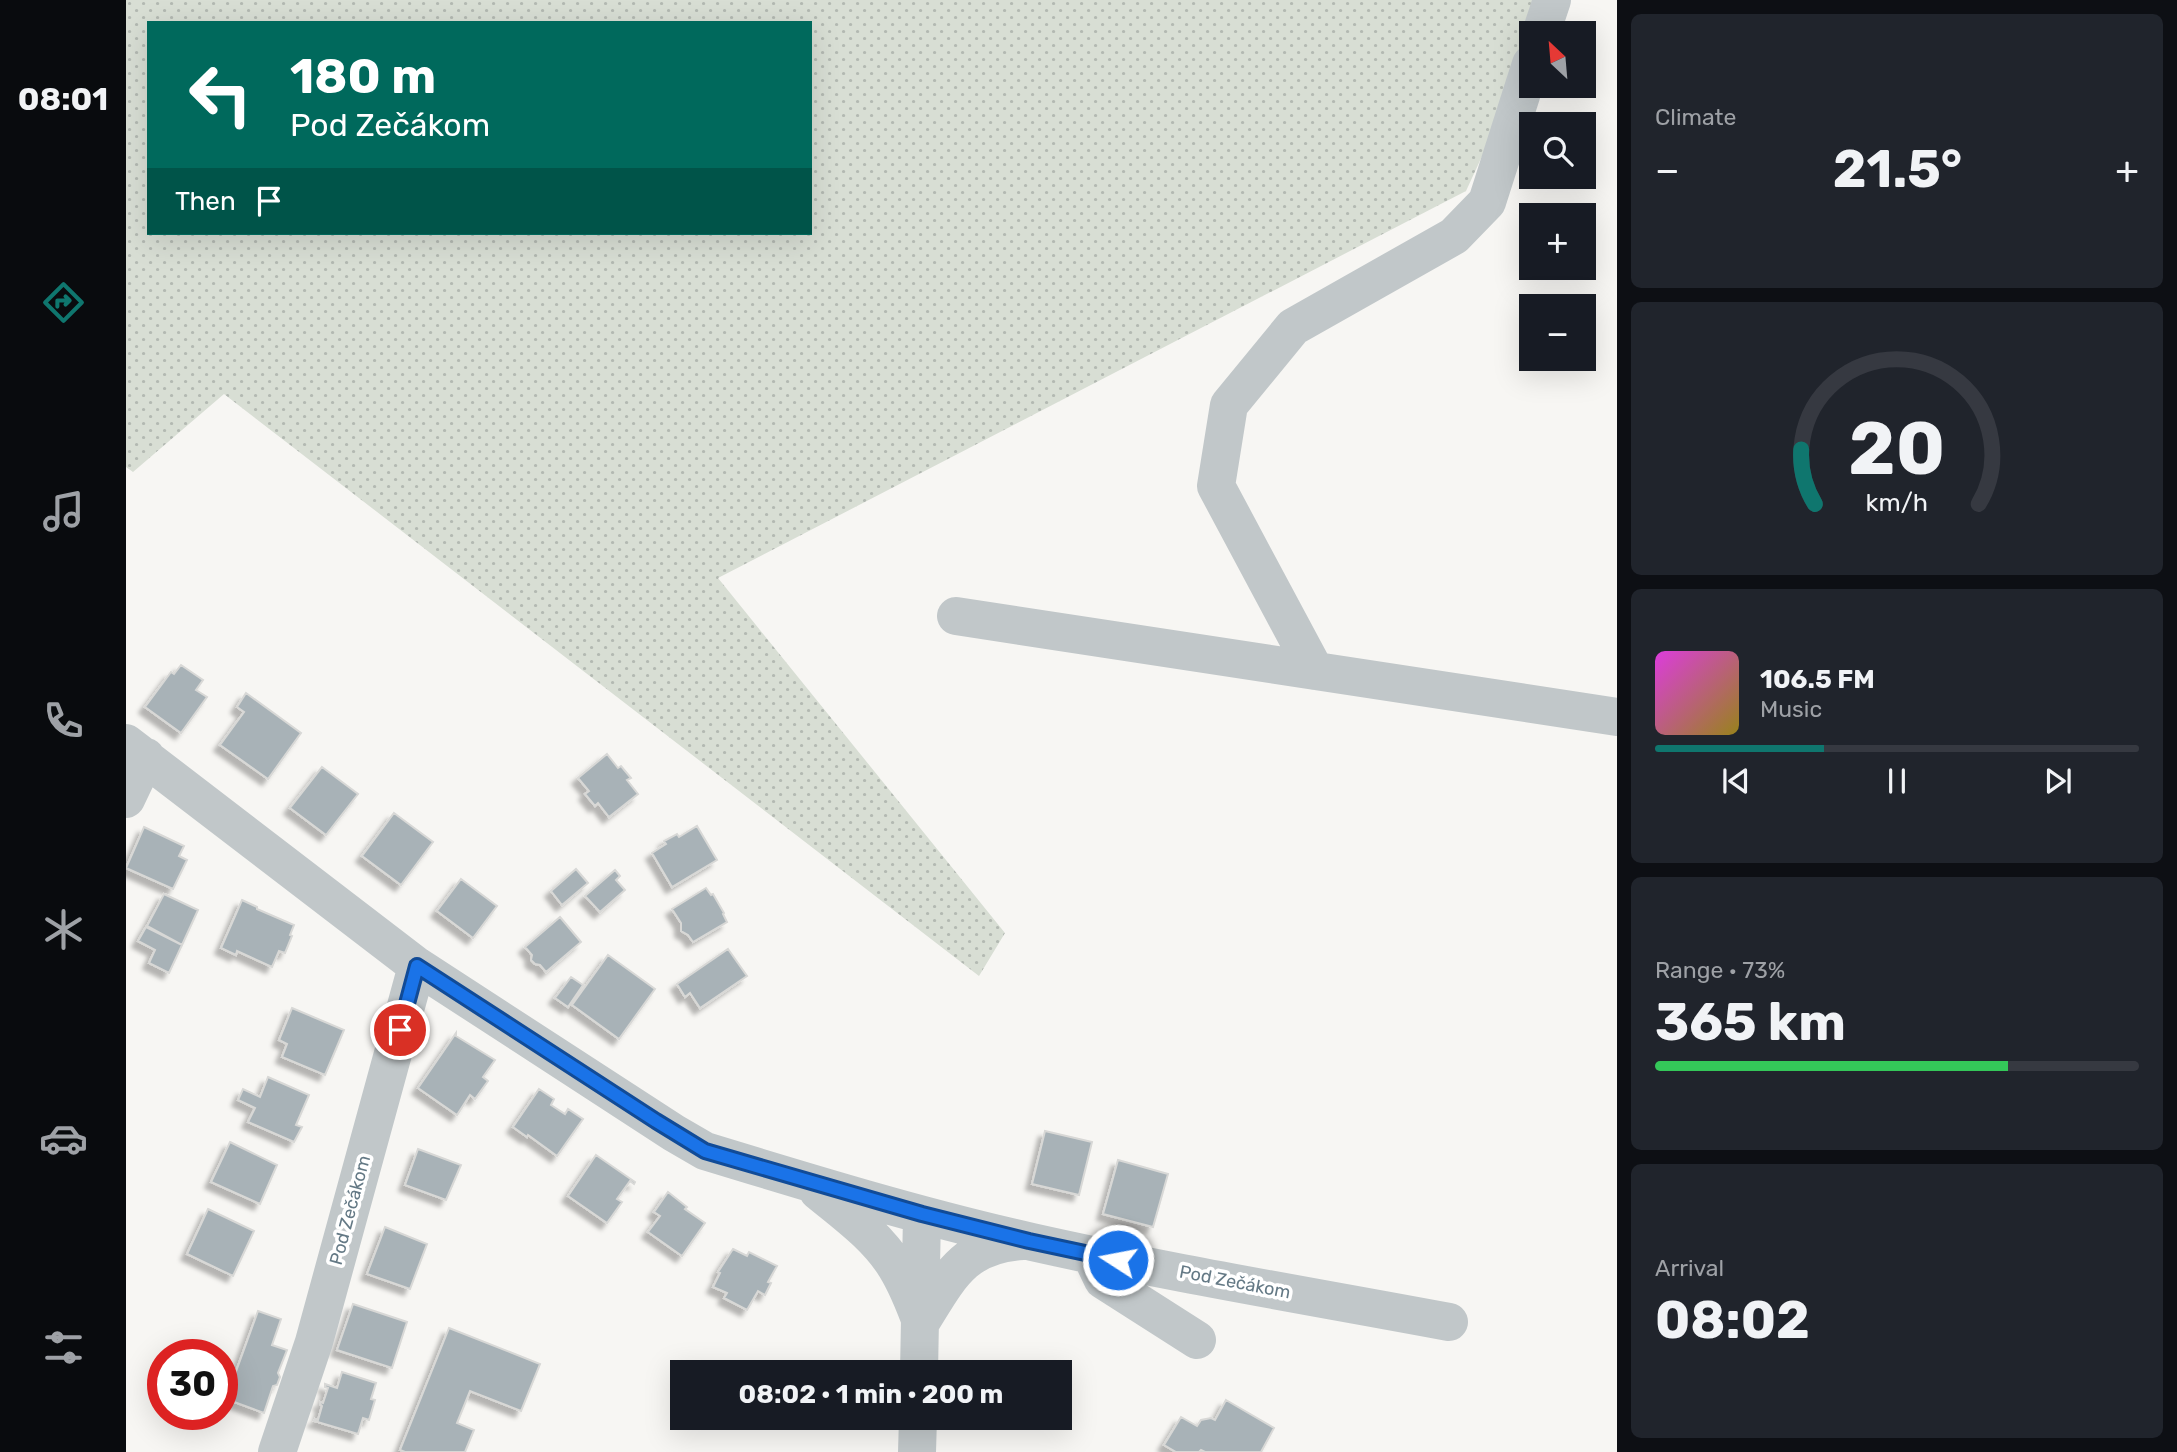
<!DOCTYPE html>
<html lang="en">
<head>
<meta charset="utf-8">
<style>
	:root { --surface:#171b24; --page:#20242c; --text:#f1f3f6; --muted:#9ea1a6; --line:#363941; --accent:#0f766e }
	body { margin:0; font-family:Rubik,sans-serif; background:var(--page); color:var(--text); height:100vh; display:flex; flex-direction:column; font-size:26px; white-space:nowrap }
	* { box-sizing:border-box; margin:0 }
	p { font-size:23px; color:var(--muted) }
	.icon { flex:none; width:38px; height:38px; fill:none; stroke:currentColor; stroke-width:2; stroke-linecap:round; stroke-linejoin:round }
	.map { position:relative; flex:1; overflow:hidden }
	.side { display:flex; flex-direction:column; gap:14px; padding:14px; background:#0d0f14; width:560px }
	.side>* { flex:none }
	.banner { position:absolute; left:21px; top:21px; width:665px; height:214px; border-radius:0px; box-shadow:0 7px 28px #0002; background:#00695c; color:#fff; overflow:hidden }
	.needle { width:46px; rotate:334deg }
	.tools { position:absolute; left:1393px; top:21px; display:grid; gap:14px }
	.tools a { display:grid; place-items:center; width:77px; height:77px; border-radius:0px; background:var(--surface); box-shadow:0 7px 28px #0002; font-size:35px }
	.speed { position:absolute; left:21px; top:1339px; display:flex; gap:14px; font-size:35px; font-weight:700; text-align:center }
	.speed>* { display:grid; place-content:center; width:91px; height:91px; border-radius:50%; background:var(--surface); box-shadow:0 7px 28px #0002; line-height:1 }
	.speed .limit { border:10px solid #d22; background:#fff; color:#111 }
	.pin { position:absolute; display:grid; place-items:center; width:60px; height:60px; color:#fff; margin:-30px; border:4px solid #fff; border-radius:50%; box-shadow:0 2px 7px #0007 }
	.me { position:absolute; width:77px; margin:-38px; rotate:281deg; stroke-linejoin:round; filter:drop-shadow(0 0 5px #0008) }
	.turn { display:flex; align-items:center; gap:24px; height:147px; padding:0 28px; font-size:32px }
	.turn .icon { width:91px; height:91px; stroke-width:2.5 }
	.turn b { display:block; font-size:49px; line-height:60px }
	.then { display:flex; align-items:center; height:66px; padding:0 28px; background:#0003; gap:14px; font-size:26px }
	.big { font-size:52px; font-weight:700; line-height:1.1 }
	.side .widget { flex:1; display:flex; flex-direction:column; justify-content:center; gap:10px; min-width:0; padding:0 24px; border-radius:10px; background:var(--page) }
	.side .dial { align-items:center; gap:0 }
	.dial svg { height:182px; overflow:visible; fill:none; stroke:var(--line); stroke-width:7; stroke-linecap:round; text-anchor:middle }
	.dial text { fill:var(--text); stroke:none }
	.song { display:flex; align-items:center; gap:21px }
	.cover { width:84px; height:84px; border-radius:10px; background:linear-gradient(135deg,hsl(300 70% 55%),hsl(50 70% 35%)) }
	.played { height:7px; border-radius:4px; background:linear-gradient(90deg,var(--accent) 35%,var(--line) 35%) }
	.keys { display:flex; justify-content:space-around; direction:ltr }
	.heat { display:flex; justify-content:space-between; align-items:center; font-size:38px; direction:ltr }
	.charge { height:10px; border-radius:5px; background:linear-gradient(90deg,#34c759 73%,var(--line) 0) }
	.trip { position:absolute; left:544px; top:1360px; width:402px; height:70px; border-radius:0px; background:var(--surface); box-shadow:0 7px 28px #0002; font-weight:700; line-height:70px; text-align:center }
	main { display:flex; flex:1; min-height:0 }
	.tab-bar { display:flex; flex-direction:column; width:126px; justify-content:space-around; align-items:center; background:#090b0e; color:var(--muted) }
	.tab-bar .icon { width:49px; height:49px }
	.tab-bar .on { color:var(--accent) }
	.tab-bar b { font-size:32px; color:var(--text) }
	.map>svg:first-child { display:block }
</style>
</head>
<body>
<main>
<nav class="tab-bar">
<b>08:01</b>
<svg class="icon on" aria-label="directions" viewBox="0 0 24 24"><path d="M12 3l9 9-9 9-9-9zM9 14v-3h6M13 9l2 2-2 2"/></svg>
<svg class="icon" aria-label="music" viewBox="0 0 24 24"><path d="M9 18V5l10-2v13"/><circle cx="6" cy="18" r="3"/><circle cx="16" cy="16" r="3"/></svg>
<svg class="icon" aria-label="phone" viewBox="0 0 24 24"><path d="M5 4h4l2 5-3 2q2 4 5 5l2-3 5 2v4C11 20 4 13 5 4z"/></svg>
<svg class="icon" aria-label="climate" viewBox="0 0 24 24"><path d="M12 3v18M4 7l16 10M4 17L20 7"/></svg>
<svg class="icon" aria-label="car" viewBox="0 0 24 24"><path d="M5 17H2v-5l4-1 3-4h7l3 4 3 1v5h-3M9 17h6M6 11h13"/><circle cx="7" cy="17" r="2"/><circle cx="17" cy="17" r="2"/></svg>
<svg class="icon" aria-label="filters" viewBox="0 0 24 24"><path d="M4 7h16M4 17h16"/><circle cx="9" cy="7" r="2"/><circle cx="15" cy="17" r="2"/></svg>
</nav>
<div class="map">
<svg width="1491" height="1452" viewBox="0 0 1491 1452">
	<defs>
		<pattern id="grass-dots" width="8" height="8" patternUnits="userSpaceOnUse" patternTransform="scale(1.75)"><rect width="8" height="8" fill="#d8ded4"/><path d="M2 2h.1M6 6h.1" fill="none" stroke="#b3b9b2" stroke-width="1.8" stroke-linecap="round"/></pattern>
		<filter id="shadow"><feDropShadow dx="-6" dy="6" stdDeviation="2" flood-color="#0004"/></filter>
	</defs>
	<rect width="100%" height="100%" fill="#f7f6f3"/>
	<!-- grass -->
	<path fill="url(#grass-dots)" fill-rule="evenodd" d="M 0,0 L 1414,0 L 1405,50 L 1340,191 L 592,578 L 879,933 L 853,976 L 98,394 L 7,472 L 0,467 ZM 23,23 L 684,23 L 684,233 L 23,233 Z"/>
	<!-- building -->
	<path fill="#a8b2b7" stroke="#d8d8d6" stroke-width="2" filter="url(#shadow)" d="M 55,665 L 77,680 L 70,690 L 81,697 L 55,733 L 19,707 L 45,672 L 48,674 Z
		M 120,693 L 175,733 L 142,779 L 94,745 L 118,712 L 111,707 Z
		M 481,754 L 492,768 L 495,766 L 505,778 L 501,780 L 512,794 L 483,817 L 472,803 L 469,806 L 459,794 L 463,791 L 452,778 Z
		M 196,767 L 232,794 L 200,835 L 164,808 Z
		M 268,813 L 307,842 L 275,885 L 236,856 Z
		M 571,826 L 591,860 L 546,887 L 526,853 L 540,844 L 538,841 L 551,834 L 553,837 Z
		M 18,827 L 58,846 L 53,856 L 61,860 L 47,889 L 0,868 Z
		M 450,869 L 462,883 L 436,905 L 425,891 Z
		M 489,870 L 494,876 L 490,880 L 499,890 L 474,912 L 459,896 Z
		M 335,879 L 371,906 L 347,938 L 311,911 Z
		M 580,888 L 585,895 L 587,894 L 598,913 L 597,914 L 601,922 L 567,942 L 562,935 L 555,931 L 555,923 L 546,909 Z
		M 38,894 L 72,910 L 56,945 L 21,926 Z
		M 116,900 L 131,907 L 131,909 L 168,925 L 164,935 L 166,936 L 159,953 L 153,951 L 146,967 L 111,951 L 110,955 L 95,948 Z
		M 434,917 L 455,942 L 420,972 L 414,965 L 409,964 L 405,960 L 406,955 L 399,947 Z
		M 20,927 L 56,945 L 43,973 L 23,963 L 29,950 L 12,941 Z
		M 602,949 L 621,976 L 574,1008 L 564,993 L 559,997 L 551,984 Z
		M 482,955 L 529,989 L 493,1039 L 446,1005 Z
		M 445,977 L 457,985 L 442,1007 L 429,998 Z
		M 166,1008 L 218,1030 L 199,1075 L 156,1057 L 161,1044 L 153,1040 Z
		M 330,1033 L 330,1036 L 369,1060 L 357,1077 L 362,1081 L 349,1099 L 344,1095 L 331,1115 L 292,1088 Z
		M 142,1077 L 183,1095 L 170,1125 L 176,1127 L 168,1142 L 122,1122 L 129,1108 L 112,1100 L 117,1089 L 134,1097 Z
		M 413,1089 L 428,1099 L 425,1105 L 439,1114 L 442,1109 L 457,1119 L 431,1156 L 402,1135 L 401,1137 L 387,1127 Z
		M 919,1131 L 966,1142 L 953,1195 L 906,1184 Z
		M 104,1142 L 151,1165 L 134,1204 L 85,1182 Z
		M 292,1149 L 335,1165 L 320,1200 L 279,1185 Z
		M 470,1155 L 509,1182 L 508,1184 L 504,1181 L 491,1199 L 496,1202 L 481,1223 L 442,1196 Z
		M 992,1160 L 1042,1174 L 1027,1227 L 977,1214 Z
		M 542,1192 L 561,1207 L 559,1209 L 579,1223 L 556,1256 L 522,1232 L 534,1216 L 528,1212 Z
		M 82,1209 L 128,1231 L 107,1276 L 61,1254 Z
		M 259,1227 L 301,1244 L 284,1289 L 241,1274 Z
		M 607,1249 L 621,1256 L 623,1252 L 651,1266 L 642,1282 L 645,1283 L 639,1295 L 632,1291 L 621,1310 L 598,1298 L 601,1293 L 587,1287 L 594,1273 L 592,1272 Z
		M 227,1304 L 281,1322 L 266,1368 L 211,1350 Z
		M 132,1311 L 155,1319 L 146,1345 L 161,1350 L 152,1373 L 154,1377 L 151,1385 L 147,1386 L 138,1413 L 100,1399 Z
		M 323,1328 L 414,1364 L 395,1411 L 344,1391 L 331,1423 L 348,1430 L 339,1452 L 279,1452 L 274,1450 Z
		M 216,1372 L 250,1383 L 245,1399 L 249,1400 L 243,1420 L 237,1418 L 232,1434 L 188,1421 L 189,1419 L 192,1420 L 196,1406 L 194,1404 L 194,1402 L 197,1403 L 202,1388 L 199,1387 L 199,1384 L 211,1388 Z
		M 1100,1400 L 1148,1428 L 1135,1452 L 1079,1452 L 1075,1450 L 1073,1452 L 1050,1452 L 1038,1445 L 1055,1417 L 1071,1426 L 1075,1420 L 1085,1418 L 1089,1420 Z"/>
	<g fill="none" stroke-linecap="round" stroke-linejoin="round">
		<!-- minor -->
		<path stroke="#c1c7c9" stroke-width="38" d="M 1415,33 L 1426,0
			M 830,616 L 1491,717
			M 1189,671 L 1090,486 L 1103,405 L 1167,327 L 1328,236 L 1361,202 L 1405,64
			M 0,743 L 291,966 L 548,1133 L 579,1151 C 687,1184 795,1217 906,1242 C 1044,1273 1184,1296 1323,1322
			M 0,799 L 20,757
			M 692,1191 C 720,1214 751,1236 770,1267 C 781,1285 788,1303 795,1322
			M 965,1255 L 977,1280 L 1071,1340
			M 795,1322 C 823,1277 838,1244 897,1241
			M 793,1372 L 796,1215
			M 151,1452 L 188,1342 L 291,966
			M 791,1452 L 792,1418"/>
	</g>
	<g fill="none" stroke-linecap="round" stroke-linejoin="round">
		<defs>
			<path id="route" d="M 274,1030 L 291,966 L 530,1121 L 579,1151 L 796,1214 L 903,1241 L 992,1260"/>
		</defs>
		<!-- route casing -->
		<use href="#route" stroke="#114b97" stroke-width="18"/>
		<!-- route -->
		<use href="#route" stroke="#1a73e8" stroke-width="12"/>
	</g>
	<g text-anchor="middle" stroke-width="7" stroke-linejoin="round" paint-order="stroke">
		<!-- street labels -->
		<g font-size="18" fill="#647985" stroke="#fff">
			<text transform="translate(224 1210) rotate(-75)" y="6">Pod Zečákom</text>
			<text transform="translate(1109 1282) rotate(11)" y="6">Pod Zečákom</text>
		</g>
	</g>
</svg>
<div class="tools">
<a><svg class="needle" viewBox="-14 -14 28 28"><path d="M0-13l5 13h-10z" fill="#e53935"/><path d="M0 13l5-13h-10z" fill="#9ea1a6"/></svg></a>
<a><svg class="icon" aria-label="search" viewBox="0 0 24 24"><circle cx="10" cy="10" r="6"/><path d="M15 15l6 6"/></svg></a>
<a>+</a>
<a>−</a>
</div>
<div class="speed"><div class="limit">30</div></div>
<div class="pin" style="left:274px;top:1030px;background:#d93025"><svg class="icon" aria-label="arrive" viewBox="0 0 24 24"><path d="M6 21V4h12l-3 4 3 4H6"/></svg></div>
<svg class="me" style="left:992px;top:1260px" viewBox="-20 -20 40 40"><circle r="17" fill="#1a73e8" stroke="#fff" stroke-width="3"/><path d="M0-11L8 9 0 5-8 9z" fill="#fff"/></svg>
<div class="trip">08:02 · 1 min · 200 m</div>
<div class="banner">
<div class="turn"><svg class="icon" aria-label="left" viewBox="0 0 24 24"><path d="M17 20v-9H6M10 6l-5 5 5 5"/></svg><div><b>180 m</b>Pod Zečákom</div></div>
<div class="then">Then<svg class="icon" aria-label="arrive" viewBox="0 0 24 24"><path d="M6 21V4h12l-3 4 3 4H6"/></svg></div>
</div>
</div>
<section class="side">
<div class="widget"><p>Climate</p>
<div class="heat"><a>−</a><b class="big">21.5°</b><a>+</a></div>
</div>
<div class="widget dial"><svg viewBox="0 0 100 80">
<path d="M14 69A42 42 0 1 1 86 69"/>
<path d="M14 69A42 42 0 0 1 8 45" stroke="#0f766e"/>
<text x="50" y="56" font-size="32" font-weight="700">20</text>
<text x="50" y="72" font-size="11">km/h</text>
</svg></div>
<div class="widget">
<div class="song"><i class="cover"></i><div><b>106.5 FM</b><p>Music</p></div></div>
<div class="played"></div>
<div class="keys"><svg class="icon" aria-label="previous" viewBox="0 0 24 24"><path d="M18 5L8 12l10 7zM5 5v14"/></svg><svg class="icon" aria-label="pause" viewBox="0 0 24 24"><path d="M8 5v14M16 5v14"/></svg><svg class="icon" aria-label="next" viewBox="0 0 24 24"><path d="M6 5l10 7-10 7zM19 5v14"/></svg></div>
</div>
<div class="widget"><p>Range · 73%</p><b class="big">365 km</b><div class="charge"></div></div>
<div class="widget"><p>Arrival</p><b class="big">08:02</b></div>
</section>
</main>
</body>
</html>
